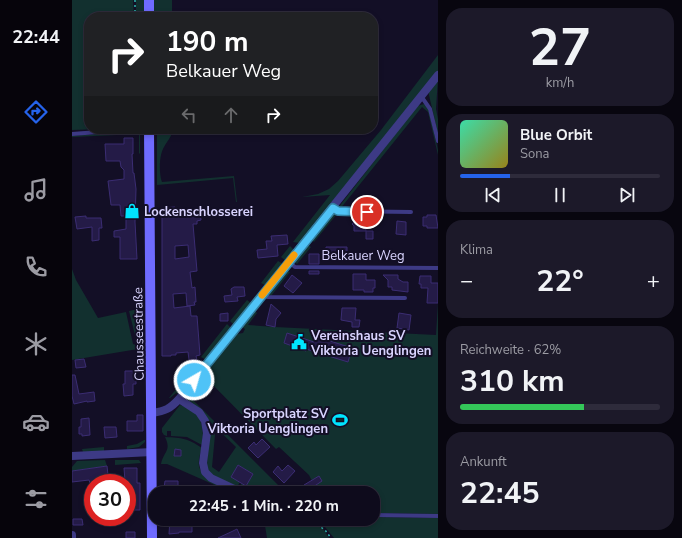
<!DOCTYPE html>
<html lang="de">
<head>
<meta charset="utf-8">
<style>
	:root { --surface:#0e0b1c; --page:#1c1929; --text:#f1f3f6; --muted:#9b9ba3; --line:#2e2b3b; --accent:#2563eb }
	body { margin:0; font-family:"Nunito Sans",sans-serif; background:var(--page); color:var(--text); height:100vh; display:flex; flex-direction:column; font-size:15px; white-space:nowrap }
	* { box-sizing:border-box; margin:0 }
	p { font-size:13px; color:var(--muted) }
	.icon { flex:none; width:22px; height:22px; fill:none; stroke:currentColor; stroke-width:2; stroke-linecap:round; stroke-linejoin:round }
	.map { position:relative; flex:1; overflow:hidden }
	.sheet { display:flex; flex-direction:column; gap:8px; padding:8px; background:#08060f; width:244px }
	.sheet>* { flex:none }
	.banner { position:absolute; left:12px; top:12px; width:294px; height:122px; border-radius:16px; box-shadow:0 2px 6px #0003,0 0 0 1px var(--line); background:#202124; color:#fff; overflow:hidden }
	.speed { position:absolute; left:12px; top:474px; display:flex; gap:8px; font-size:20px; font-weight:700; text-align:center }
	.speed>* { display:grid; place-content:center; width:52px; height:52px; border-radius:50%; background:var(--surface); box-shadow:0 2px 6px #0003,0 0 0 1px var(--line); line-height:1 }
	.speed .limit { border:6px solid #d22; background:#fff; color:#111 }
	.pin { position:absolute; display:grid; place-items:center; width:34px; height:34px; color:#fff; margin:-17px; border:2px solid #fff; border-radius:50%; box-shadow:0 1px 4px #0007 }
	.me { position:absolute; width:44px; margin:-22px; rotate:38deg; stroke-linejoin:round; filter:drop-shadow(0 0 3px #0008) }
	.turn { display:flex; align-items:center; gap:14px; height:84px; padding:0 16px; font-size:18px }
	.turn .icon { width:52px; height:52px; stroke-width:2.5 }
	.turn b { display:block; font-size:28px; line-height:34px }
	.lanes { display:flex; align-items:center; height:38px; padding:0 16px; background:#0003; justify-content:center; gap:20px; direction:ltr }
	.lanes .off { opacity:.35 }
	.big { font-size:30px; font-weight:700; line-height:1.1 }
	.sheet .widget { flex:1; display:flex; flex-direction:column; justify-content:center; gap:6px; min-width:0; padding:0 14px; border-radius:16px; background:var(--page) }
	.sheet .dial { align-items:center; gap:0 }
	.dial b { font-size:52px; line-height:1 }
	.song { display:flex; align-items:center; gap:12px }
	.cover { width:48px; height:48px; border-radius:6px; background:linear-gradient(135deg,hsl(160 70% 55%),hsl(50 70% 35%)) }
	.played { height:4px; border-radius:2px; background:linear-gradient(90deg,var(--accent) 25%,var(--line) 25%) }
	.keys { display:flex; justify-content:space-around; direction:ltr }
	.heat { display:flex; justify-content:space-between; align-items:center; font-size:22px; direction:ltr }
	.charge { height:6px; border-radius:3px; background:linear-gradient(90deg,#34c759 62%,var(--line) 0) }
	.trip { position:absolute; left:76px; top:486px; width:232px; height:40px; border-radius:16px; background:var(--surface); box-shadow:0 2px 6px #0003,0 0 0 1px var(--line); font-weight:700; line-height:40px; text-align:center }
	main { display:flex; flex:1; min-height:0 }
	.tab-bar { display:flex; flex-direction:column; width:72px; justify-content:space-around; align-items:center; background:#06040b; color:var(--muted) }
	.tab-bar .icon { width:28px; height:28px }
	.tab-bar .selected { color:var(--accent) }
	.tab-bar b { font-size:18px; color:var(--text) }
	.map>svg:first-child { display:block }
</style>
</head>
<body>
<main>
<nav class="tab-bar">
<b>22:44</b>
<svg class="icon selected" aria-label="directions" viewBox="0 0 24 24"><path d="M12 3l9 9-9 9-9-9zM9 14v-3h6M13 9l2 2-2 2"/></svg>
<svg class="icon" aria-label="music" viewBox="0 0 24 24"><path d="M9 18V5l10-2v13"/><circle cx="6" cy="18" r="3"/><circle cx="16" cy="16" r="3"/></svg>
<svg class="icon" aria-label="phone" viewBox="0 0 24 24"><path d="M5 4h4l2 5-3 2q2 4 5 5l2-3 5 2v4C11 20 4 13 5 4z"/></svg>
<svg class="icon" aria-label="climate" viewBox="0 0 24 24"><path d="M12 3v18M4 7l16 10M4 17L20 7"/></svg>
<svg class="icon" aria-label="car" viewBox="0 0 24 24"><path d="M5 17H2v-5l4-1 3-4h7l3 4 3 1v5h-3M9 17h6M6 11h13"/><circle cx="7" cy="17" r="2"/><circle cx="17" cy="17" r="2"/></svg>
<svg class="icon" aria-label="filters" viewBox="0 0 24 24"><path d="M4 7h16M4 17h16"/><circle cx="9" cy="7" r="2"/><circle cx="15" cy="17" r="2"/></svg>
</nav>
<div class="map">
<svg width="366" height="538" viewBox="0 0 366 538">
	<rect width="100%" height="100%" fill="#130f26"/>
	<!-- green -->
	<path fill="#12302f" d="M 0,0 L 61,0 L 62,17 L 17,17 L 17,129 L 28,129 L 0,130 Z
		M 64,0 L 73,0 L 73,17 L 64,17 Z
		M 80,0 L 100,0 L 100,17 L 80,17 Z
		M 366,55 L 366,72 L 228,243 L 221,242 L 258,195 L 230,197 L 246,194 L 257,189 L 266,181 L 309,130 Z
		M 366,78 L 364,109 L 366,119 L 366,134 L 357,95 L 357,90 Z
		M 352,104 L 355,106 L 357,111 L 366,150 L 366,155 L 356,112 L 350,107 L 268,209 L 266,208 L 345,106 Z
		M 85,129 L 101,129 C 100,137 94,142 91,149 C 87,157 87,175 90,182 L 162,176 L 165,202 L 164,202 L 161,178 L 85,185 Z
		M 65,131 L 68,134 L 68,153 L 67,154 L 67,134 L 0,137 L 0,136 Z
		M 261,214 L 265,214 L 242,242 L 240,240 Z
		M 236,245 L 239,247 L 225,264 L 223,262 Z
		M 218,246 L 222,250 L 214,261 L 209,257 Z
		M 206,261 L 211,264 L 193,285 L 189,283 Z
		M 0,269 L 4,280 L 26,318 L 54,312 L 61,344 L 72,348 L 0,360 Z
		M 215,271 L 218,272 L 199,296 L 197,294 Z
		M 175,300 L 179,303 L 162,325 L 158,321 Z
		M 366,303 L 366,514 L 301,513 L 301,493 L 246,493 L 237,475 L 207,447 L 204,449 L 133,377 L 121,393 L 119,392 L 135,371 L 137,372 L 139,370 L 139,366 L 165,334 L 171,333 L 173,329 L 170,327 L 183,311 L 185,313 L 176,325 L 203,327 L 364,335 Z
		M 71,308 L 71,343 L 68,343 L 63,335 L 57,311 Z
		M 155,324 L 159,328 L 134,360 L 129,357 Z
		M 127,360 L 129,365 L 106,394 L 104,393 L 98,398 L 92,398 L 97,398 Z
		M 116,396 L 118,397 L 214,493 L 177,493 L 167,488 L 170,483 L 174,486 L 181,474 L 166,465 L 159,477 L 168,482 L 165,487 L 144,478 L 135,471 L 136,425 L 141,430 L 143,435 L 140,467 L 147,472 L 164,447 L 114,399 Z
		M 108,405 C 129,412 133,425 130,445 L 115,437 L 99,436 L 99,431 L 95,431 L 95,436 L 92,435 L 90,432 L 90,428 Z
		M 93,437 C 111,438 115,438 130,448 C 128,454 125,463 128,469 C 131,479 158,488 168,493 L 161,493 L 95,464 L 89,464 C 91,452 100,451 93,437 Z
		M 72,440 L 73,440 L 73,442 L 67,447 L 55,449 L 55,446 L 65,444 Z
		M 32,447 L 32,451 L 11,452 L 10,449 Z
		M 33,460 L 35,466 L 0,471 L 0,467 L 5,461 Z
		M 43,460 L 67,460 L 69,463 L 43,465 Z
		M 301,517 L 366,518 L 366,538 L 262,538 L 253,527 L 242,520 L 301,519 Z
		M 192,519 L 222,519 L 235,524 L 241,522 L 252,530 L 257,538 L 195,538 Z"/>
	<!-- building -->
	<path fill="#241b47" stroke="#3b2d73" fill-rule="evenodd" d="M 52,138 L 61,138 L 61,154 L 60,154 L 61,173 L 62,173 L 64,189 L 63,222 L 65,259 L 48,259 L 48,237 L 42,237 L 42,231 L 54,229 L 54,216 L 49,216 L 48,205 L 39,205 L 36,181 L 52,179 L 52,170 L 49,167 L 48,161 L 34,161 L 33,144 L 52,144 Z
		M 103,207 L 103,213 L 119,212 L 119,210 L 126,209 L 126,212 L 128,212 L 129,220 L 125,221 L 125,224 L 121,224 L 125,271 L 118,272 L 120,288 L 123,287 L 124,302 L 122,302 L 123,305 L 115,306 L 114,293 L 101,294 L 102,308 L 118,306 L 119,316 L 125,316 L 128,355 L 124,356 L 125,360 L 117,360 L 116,352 L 104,353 L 104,355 L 99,355 L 99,356 L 90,356 L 90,208 ZM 116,245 L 117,257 L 103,259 L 103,246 Z
		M 355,215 L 364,215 L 366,228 L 355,228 L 355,226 L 351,226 L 351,217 L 355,217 Z
		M 14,216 L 14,218 L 29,218 L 30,228 L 27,228 L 27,240 L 20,241 L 20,227 L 5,229 L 3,217 Z
		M 282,218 L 292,218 L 294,231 L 282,231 L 282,226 L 280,224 L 282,222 Z
		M 325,221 L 334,222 L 334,235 L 324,234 Z
		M 294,231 L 301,231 L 301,239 L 294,239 Z
		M 215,235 L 216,244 L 205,245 L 206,256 L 186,258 L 185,250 L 195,249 L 194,241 L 200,241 L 199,236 Z
		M 254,247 L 275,247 L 275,260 L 260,260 L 260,253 L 254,253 Z
		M 237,254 L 247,254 L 247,264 L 237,264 Z
		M 237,271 L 247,271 L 247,274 L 237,274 Z
		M 281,274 L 294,274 L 294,280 L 303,280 L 303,288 L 301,288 L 301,292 L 292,292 L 292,290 L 281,290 Z
		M 220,275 L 230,283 L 221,293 L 212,286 Z
		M 311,275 L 326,275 L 326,279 L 331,282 L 336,282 L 336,292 L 320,290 L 320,287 L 316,287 L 316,280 Z
		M 348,276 L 359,276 L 359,283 L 366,283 L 366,303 L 355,303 L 356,288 L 349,288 L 349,284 L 347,284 Z
		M 162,287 L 172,287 L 173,296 L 165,297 L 166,301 L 153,302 L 152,296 L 160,295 L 159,289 Z
		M 199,304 L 209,313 L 204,319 L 203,327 L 194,325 Z
		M 270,308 L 284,308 L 283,320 L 288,320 L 287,327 L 280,327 L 280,322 L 269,320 Z
		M 156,313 L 156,321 L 148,321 L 148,314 Z
		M 327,313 L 339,315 L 337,330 L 325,328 Z
		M 246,330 L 260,335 L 258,341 L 280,348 L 276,362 L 234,349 L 234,351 L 212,343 L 215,333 L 242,342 Z
		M 12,359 L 14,367 L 4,368 L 3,360 Z
		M 53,371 L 64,371 L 64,384 L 61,384 L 61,395 L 52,396 L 51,384 L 53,384 Z
		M 0,375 L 3,375 L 7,394 L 22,392 L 23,401 L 15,402 L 15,401 L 2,404 L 0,396 Z
		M 65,415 L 71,415 L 71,431 L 55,431 L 55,421 L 65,421 Z
		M 17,418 L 18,435 L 10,436 L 10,434 L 7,434 L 7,427 L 9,427 L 9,419 Z
		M 32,427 L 44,427 L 45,437 L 33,438 Z
		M 190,439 L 198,447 L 186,458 L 176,448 L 182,442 L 184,445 Z
		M 103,449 L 109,450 L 109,456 L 102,456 Z
		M 166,465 L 181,474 L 174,486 L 159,477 Z
		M 216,465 L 223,471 L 212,483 L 201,472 L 206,466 L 210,471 Z
		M 35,466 L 36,475 L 29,476 L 30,483 L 18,483 L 17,480 L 0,482 L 0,471 Z
		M 52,468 L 65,468 L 65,483 L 68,483 L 68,510 L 56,510 L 55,481 L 53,481 Z
		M 247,476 L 250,481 L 235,491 L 232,485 Z
		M 93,481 L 106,481 L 106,493 L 93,493 L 92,488 Z
		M 1,519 L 10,519 L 11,525 L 1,525 Z
		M 98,519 L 120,522 L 120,532 L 107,532 L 107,533 L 97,534 Z
		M 165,529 L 169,538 L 146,538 L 161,531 Z
		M 54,532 L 63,532 L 63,538 L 54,538 Z"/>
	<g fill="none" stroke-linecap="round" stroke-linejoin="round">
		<!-- path -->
		<path stroke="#2fb8b0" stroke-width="1.5" stroke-dasharray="2 3" stroke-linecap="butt" d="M 63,0 L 63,17
			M 237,519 L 253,530 L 259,538"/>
		<!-- lane -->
		<path stroke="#3d3a85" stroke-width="4" d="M 349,96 L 358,109 L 366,141
			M 0,134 L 65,129
			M 261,208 L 265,211 L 339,212
			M 217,262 L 223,267 L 366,268
			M 191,294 L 195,297 L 333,298
			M 301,515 L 366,516"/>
		<!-- street -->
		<path stroke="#3d3a85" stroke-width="8" d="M 107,399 L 127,412 L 133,421 L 135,433 L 131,463 L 133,472 L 139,478 L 171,493
			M 80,413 C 93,411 98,409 107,399 L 366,75
			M 0,456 L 80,452
			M 0,535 L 0,538"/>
		<!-- secondary -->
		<path stroke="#6f6bff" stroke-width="10" d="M 77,17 L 77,0
			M 77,129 L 80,538"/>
	</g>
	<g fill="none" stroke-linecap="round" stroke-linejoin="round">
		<defs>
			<path id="route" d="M 122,380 L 261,208 L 266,211 L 295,212"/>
		</defs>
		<!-- route casing -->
		<use href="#route" stroke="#337fa1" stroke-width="10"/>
		<!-- route -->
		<use href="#route" stroke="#4fc3f7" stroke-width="7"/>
		<!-- slow -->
		<path stroke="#f59e0b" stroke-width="7" d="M 190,295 L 222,255"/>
	</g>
	<!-- icons -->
	<defs>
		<symbol id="shop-bare" viewBox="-9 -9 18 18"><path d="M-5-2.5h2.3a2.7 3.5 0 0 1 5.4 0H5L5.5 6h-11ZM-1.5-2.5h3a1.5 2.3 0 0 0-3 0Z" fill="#00e5ff" stroke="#130f26" stroke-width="2.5" paint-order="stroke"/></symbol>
		<symbol id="civic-bare" viewBox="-9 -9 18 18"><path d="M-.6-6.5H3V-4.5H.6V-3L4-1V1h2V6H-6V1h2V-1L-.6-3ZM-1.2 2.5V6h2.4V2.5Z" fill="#00e5ff" stroke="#130f26" stroke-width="2.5" paint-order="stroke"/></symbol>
		<symbol id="stadium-bare" viewBox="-9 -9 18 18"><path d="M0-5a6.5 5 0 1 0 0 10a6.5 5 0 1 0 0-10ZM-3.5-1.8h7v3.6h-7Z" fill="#00e5ff" stroke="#130f26" stroke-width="2.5" paint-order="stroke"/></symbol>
	</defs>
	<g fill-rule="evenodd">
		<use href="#shop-bare" x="49" y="200" width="22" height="22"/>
		<use href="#civic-bare" x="216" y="331" width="22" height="22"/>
		<use href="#stadium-bare" x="257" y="409" width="22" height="22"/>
	</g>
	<g text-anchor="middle" stroke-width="4" stroke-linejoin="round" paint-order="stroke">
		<!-- poi labels -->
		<g font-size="13" font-weight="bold" fill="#d9d4ff" stroke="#130f26" text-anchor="start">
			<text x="72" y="216">Lockenschlosserei</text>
			<text x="239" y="340">Vereinshaus SV<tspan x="239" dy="15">Viktoria Uenglingen</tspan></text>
			<text x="256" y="418" text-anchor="end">Sportplatz SV<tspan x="256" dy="15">Viktoria Uenglingen</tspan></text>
		</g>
		<!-- street labels -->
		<g font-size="13" fill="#d9d4ff" stroke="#130f26">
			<text x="291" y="260">Belkauer Weg</text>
			<text transform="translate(66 334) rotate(-91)" y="5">Chausseestraße</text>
		</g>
	</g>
</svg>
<div class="speed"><div class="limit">30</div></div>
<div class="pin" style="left:295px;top:212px;background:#d93025"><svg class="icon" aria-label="arrive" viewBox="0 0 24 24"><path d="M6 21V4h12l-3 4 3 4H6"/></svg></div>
<svg class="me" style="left:122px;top:380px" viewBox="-20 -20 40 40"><circle r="17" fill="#4fc3f7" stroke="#fff" stroke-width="3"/><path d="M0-11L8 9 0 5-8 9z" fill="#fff"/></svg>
<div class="trip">22:45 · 1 Min. · 220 m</div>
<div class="banner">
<div class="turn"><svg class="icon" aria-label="right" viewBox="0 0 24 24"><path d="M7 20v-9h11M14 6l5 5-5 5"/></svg><div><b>190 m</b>Belkauer Weg</div></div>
<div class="lanes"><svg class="icon off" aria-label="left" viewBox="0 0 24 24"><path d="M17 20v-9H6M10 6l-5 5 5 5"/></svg><svg class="icon off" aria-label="ahead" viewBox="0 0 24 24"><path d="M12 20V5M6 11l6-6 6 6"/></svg><svg class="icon" aria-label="right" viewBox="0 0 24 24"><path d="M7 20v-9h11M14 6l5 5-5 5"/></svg></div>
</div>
</div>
<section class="sheet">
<div class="widget dial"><b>27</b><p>km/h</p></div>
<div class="widget">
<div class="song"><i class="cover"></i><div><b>Blue Orbit</b><p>Sona</p></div></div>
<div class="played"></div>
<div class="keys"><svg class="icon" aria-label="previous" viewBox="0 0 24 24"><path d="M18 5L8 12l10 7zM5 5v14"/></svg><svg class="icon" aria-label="pause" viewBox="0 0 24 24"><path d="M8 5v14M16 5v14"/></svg><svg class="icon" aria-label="next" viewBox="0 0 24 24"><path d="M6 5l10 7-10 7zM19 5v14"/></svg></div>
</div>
<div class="widget"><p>Klima</p>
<div class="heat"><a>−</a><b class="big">22°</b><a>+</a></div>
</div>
<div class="widget"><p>Reichweite · 62%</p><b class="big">310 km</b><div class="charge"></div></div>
<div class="widget"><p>Ankunft</p><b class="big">22:45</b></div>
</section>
</main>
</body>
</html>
